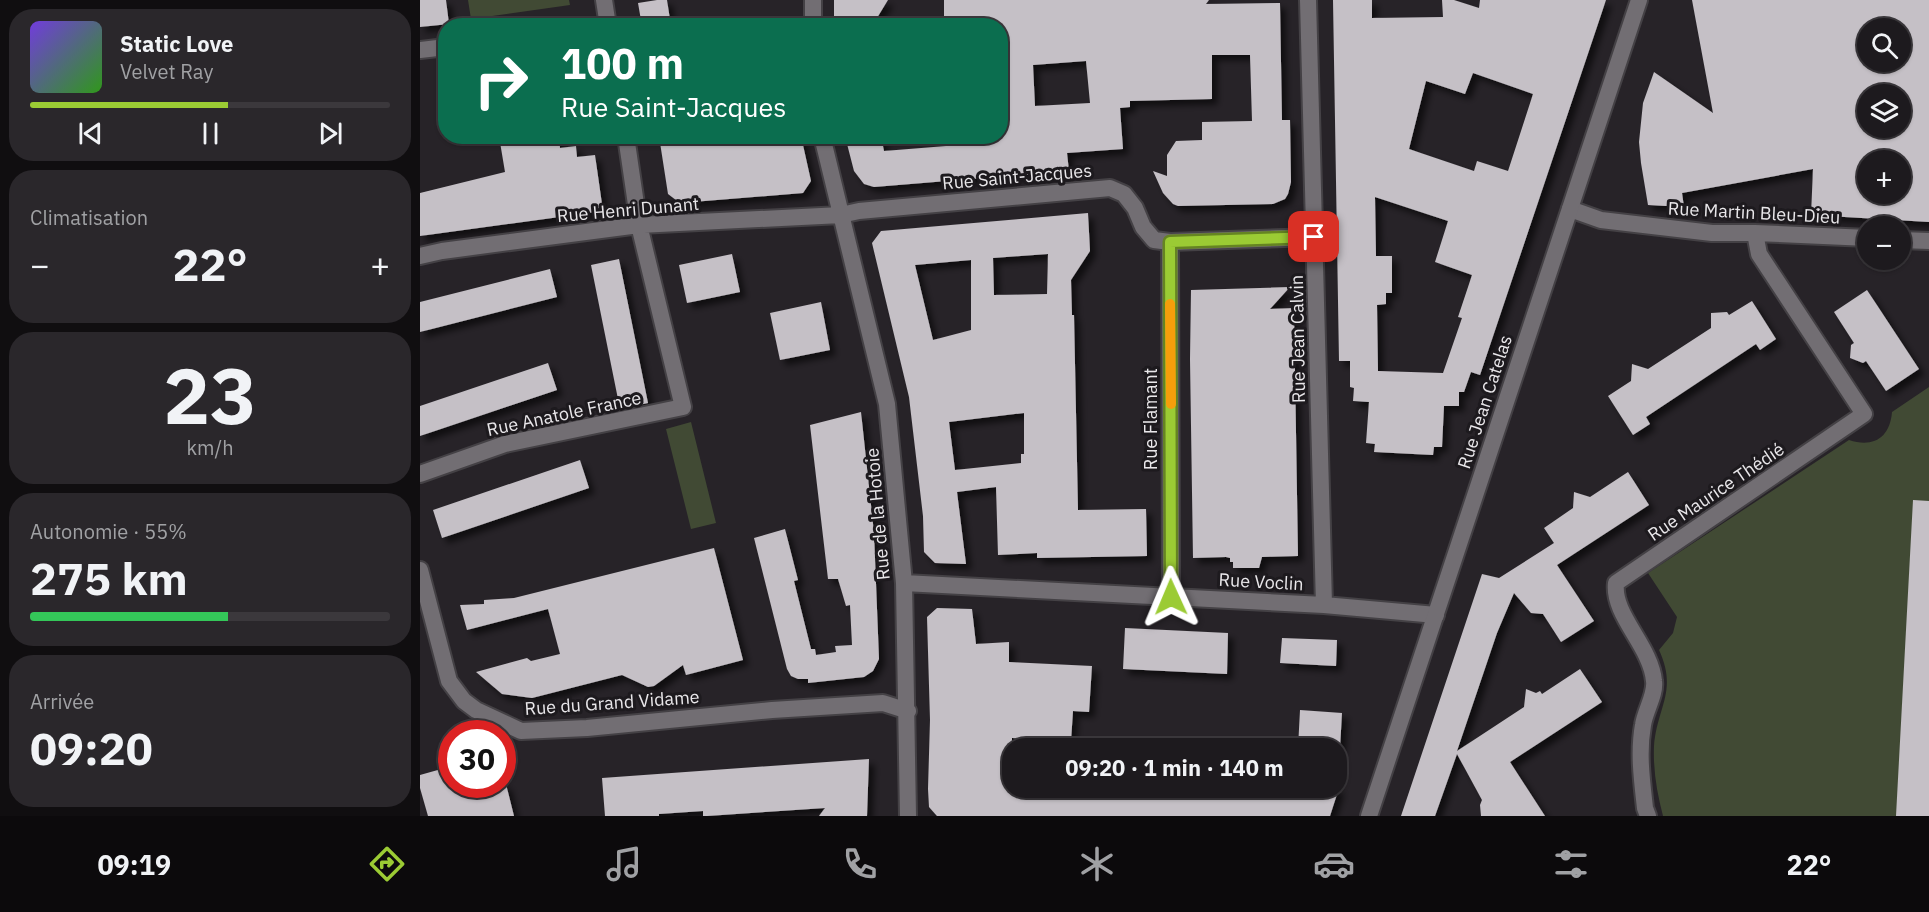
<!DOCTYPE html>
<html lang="fr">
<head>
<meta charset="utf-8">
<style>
	:root { --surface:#1d1a1e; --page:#2a272b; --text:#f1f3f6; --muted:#a0a1a4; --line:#3b383c; --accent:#9bcb34 }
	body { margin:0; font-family:"IBM Plex Sans",sans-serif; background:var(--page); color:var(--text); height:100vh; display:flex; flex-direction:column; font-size:22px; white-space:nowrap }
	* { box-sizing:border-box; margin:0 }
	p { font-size:20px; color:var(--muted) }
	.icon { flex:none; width:33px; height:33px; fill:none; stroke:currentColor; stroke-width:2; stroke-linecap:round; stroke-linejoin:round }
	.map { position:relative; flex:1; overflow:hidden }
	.sheet { display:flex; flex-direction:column; gap:9px; padding:9px; background:#100e10; width:420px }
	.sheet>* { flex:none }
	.top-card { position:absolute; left:18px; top:18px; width:570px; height:126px; border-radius:24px; box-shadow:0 2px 4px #0004,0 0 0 2px var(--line); background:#0b6e4f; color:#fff; overflow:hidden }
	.tools { position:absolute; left:1437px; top:18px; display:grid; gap:12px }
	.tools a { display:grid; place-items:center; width:54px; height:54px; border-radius:50%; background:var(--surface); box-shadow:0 2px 4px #0004,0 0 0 2px var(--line); font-size:30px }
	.speed { position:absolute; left:18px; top:720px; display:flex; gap:12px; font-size:30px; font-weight:700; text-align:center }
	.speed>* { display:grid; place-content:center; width:78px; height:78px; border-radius:50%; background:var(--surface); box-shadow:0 2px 4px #0004,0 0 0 2px var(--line); line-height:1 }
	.speed .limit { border:9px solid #d22; background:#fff; color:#111 }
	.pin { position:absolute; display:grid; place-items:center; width:51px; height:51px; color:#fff; margin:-26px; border-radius:12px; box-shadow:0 3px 9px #0006 }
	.me { position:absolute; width:66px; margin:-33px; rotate:359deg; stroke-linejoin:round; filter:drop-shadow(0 0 4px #0008) }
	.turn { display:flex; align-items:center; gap:21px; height:126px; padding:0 24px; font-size:27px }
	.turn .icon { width:78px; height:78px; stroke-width:2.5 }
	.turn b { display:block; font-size:42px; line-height:51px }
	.big { font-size:45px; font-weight:700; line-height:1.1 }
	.sheet .widget { flex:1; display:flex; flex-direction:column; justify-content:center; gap:9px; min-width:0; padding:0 21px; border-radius:24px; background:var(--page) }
	.sheet .dial { align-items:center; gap:0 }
	.dial b { font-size:78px; line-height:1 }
	.song { display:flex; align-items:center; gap:18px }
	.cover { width:72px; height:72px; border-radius:9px; background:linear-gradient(135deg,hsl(260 70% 55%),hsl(110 70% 35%)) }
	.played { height:6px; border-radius:3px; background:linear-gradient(90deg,var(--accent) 55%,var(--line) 55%) }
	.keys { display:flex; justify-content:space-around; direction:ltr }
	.heat { display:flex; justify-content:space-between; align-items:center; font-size:33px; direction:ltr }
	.charge { height:9px; border-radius:4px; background:linear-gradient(90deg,#34c759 55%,var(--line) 0) }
	.trip { position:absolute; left:582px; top:738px; width:345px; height:60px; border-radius:24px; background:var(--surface); box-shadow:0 2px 4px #0004,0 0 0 2px var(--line); font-weight:700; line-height:60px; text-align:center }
	.menu { display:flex; height:96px; justify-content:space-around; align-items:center; background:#0c0a0c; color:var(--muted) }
	.menu .icon { width:42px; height:42px }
	.menu .on { color:var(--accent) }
	.menu b { font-size:27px; color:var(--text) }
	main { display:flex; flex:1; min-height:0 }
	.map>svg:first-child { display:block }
</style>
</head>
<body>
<main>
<section class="sheet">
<div class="widget">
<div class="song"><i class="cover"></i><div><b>Static Love</b><p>Velvet Ray</p></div></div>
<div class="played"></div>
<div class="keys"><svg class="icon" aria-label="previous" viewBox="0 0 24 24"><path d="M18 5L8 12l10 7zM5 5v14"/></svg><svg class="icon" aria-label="pause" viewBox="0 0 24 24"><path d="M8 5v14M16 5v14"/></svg><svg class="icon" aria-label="next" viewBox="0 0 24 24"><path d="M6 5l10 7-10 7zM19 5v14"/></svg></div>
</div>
<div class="widget"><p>Climatisation</p>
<div class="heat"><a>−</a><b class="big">22°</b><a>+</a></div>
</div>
<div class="widget dial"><b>23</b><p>km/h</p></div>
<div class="widget"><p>Autonomie · 55%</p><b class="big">275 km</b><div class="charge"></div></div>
<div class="widget"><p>Arrivée</p><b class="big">09:20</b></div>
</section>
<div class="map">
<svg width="1509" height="816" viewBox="0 0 1509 816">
	<defs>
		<filter id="shadow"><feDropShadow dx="5.5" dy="5.5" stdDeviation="3" flood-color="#0009"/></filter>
	</defs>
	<rect width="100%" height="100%" fill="#272328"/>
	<!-- green -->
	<path fill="#414a34" d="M 48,0 L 149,0 L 150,5 L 51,19 Z
		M 1509,387 L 1509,816 L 1243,816 C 1237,793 1233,770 1234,746 C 1237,707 1258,691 1239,650 L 1253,633 L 1257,617 L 1228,573 L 1429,440 C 1453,448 1470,438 1472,412 Z
		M 271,422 L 296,523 L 271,529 L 246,429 Z"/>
	<!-- building -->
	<path fill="#c5c0c6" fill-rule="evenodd" filter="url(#shadow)" d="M 0,0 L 26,0 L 29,24 L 0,27 Z
		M 237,0 L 247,0 L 251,26 L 222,26 L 218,3 Z
		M 414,0 L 468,0 L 452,26 L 414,26 Z
		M 524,0 L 789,0 L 786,4 L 860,3 L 862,120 L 870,120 L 871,182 L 868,194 L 865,199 L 853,204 L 758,206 L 753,204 L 743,193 L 733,171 L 747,176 L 747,155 L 756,141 L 782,140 L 782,122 L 832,121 L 830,55 L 792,55 L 792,99 L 710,101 L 710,107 L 700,108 L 703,149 L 647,153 L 649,171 L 454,187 L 444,184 L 434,171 L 425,136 L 461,136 L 464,151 L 526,146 L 525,136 L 580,136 L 580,26 L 524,26 ZM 666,61 L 670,103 L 615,106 L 613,65 Z
		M 913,0 L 952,0 L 952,18 L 1023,17 L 1022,0 L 1034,0 L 1059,8 L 1060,0 L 1186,0 L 1060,375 L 1051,372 L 1044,392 L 1039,392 L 1039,406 L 1024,406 L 1022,447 L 1014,447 L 1013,455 L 954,452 L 955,444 L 946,443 L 949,402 L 933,401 L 934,388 L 930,387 L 930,361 L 919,361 ZM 1053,73 L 1113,94 L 1088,171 L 1057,161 L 1054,171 L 989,149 L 1006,81 L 1045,94 ZM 955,197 L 1028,221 L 1015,262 L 1052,275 L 1038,317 L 1042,318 L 1023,373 L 958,371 L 957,305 L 966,304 L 966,293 L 972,293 L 972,256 L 956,256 Z
		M 1272,0 L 1509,0 L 1509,222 L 1391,215 L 1393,169 L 1262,193 L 1264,207 L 1228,205 L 1221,163 L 1219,142 L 1223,103 L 1234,72 L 1293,113 ZM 1448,28 L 1480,28 L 1480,62 L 1448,62 ZM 1448,94 L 1480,94 L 1480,128 L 1448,128 ZM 1448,160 L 1480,160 L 1480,194 L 1448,194 Z
		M 79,136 L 139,136 L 140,148 L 156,146 L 157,157 L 175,155 L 182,204 L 176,212 L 0,236 L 0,193 L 85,172 Z
		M 239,136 L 381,136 L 391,181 L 383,193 L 260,203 L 248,194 Z
		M 668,213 L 670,251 L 651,280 L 652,315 L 654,315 L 658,510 L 726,509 L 727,556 L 617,558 L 617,553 L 578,555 L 576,487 L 537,492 L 546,564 L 515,563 L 504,552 L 503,516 L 489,397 L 452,243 L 461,231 ZM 628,254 L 627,294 L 574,295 L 573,258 ZM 551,260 L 551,330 L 513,340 L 495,265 ZM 604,413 L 604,454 L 601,454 L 601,463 L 535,470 L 529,422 Z
		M 312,254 L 320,292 L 267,303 L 259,265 Z
		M 199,259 L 228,403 L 200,409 L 171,265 Z
		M 130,269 L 137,297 L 0,332 L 0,302 Z
		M 870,287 L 850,309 L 874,308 L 878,556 L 842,557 L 839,568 L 813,568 L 813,562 L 810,562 L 810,558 L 806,557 L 773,558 L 770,359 L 771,290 Z
		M 1447,290 L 1499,369 L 1466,391 L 1446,361 L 1443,363 L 1430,358 L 1431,345 L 1434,343 L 1414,312 Z
		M 1332,301 L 1356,339 L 1340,350 L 1336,344 L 1226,417 L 1230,424 L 1213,435 L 1188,396 L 1211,381 L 1212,364 L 1228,369 L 1291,328 L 1291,313 L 1307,312 L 1309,315 Z
		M 401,302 L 410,350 L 360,360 L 350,313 Z
		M 128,363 L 137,390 L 0,436 L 0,406 Z
		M 441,412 L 454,533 L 459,659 L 453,671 L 444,677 L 388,683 L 388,679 L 378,679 L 371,676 L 367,669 L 334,538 L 365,529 L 378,580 L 374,581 L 391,649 L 395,649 L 396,655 L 416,652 L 415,646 L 432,645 L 430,605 L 426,606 L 418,579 L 408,579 L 390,425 Z
		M 160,460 L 169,488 L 22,538 L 13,510 Z
		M 1208,472 L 1229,505 L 1137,565 L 1174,621 L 1141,642 L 1123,614 L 1111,613 L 1094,593 L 1077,633 L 1037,751 L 1104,707 L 1106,689 L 1116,693 L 1120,691 L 1122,694 L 1160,669 L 1182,702 L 1090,762 L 1125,816 L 1061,816 L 1060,805 L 1062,800 L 1037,754 L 1015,816 L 981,816 L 1062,574 L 1079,578 L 1134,543 L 1124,528 L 1153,508 L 1154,492 L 1170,497 Z
		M 1493,500 L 1509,501 L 1509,816 L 1476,816 Z
		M 294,548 L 323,660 L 266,675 L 263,665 L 234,686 L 228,687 L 202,675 L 112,698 L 82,694 L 56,672 L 107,658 L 111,661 L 140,654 L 128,609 L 47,630 L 40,605 L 64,604 L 64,600 L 94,598 Z
		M 517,608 L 552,609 L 556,644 L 589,642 L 589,662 L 672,666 L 669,712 L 653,711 L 651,741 L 592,738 L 592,788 L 919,788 L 910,816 L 517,816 L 509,807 L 508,789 L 510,720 L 507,617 Z
		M 705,628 L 808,633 L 807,674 L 703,669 Z
		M 862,638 L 917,640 L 916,666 L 860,663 Z
		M 880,710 L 922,713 L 920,748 L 878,748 Z
		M 449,759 L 447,816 L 399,816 L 405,808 L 287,816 L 283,816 L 283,811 L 239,814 L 239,816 L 185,816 L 182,778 Z
		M 32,766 L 32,784 L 86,784 L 94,816 L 8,816 L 0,788 L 0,775 Z"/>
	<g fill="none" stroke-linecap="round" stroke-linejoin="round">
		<defs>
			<path id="minor" d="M 184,0 L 188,26
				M 393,0 L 393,26
				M 888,0 L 904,605
				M 0,50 L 26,47
				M 402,136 L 467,404 L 484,583 L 488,816
				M 1150,209 L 1181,220 L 1292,233 L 1335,233 L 1448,238
				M 1480,240 L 1509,241
				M 750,242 L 751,597
				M 0,256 L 22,251 L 219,225 L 421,215 L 439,211 L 690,188 L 704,194 L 715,208 L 723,227 L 734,240 L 750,242 L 894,237
				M 0,474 L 85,444 L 263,407 L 219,225 L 206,136
				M 0,570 L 29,681 L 44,701 L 56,710 L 101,731 L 167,728 L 352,710 L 463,703 L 488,711
				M 484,583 L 904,605 L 1016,615
				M 1228,816 L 1225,808 C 1222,781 1218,753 1223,725 C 1225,711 1236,694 1234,681 C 1231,646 1192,615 1196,583 L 1444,414 L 1339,254 L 1335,233"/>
			<path id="tertiary" d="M 949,816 L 1219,0"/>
		</defs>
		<!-- minor casing -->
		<use href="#minor" stroke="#444145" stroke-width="20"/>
		<!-- tertiary casing -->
		<use href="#tertiary" stroke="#444145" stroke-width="20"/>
		<!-- minor -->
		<use href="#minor" stroke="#726e73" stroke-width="16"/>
		<!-- tertiary -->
		<use href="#tertiary" stroke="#726e73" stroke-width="16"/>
	</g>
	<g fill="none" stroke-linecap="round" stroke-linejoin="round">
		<defs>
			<path id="route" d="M 751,597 L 750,242 L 894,237"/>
		</defs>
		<!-- route casing -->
		<use href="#route" stroke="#658422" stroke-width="15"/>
		<!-- route -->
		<use href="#route" stroke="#9bcb34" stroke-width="10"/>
		<!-- slow -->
		<path stroke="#f59e0b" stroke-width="10" d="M 750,304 L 751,404"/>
	</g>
	<g text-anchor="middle" stroke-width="6" stroke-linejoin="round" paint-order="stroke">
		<!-- street labels -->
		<g font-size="18" fill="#e9e7ea" stroke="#1d1a1e">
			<text transform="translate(597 177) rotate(-5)" y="6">Rue Saint-Jacques</text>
			<text transform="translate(208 210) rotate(-5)" y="6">Rue Henri Dunant</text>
			<text transform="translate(1334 213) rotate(3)" y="6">Rue Martin Bleu-Dieu</text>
			<text transform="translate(878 339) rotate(-91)" y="6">Rue Jean Calvin</text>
			<text transform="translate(1065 402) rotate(-72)" y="6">Rue Jean Catelas</text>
			<text transform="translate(144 414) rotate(-12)" y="6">Rue Anatole France</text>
			<text transform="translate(731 419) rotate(-90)" y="6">Rue Flamant</text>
			<text transform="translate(1296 492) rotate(-34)" y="6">Rue Maurice Thédié</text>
			<text transform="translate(458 514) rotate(-95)" y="6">Rue de la Hotoie</text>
			<text transform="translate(841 582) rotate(3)" y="6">Rue Voclin</text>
			<text transform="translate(192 703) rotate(-4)" y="6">Rue du Grand Vidame</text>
		</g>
	</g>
</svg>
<div class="tools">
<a><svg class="icon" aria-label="search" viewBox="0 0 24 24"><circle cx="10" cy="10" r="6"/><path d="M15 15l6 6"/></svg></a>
<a><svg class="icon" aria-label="layers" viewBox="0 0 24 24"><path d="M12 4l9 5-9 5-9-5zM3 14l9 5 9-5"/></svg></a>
<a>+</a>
<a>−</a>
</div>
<div class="speed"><div class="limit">30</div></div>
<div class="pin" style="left:894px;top:237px;background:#d93025"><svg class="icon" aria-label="arrive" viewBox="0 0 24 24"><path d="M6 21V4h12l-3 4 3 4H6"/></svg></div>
<svg class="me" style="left:751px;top:597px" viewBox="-20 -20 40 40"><path d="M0-17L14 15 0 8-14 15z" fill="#9bcb34" stroke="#fff" stroke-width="4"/></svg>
<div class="trip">09:20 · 1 min · 140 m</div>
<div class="top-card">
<div class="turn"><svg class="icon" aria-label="right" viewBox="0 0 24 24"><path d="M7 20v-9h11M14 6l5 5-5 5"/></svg><div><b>100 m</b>Rue Saint-Jacques</div></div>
</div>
</div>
</main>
<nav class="menu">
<b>09:19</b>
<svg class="icon on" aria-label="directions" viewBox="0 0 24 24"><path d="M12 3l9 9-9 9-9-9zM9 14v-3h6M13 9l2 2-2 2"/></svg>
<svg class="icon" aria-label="music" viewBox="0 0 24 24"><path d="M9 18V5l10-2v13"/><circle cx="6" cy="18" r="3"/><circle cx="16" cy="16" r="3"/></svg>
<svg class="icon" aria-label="phone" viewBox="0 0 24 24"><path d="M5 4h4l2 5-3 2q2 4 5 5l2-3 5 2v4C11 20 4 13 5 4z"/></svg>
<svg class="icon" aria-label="climate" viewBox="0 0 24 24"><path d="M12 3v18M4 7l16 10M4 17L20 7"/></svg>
<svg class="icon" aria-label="car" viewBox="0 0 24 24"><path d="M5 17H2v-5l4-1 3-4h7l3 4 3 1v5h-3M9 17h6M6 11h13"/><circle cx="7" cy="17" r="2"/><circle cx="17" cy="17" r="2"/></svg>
<svg class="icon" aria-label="filters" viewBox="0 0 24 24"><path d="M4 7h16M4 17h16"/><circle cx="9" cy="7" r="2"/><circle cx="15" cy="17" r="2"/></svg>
<b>22°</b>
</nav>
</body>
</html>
